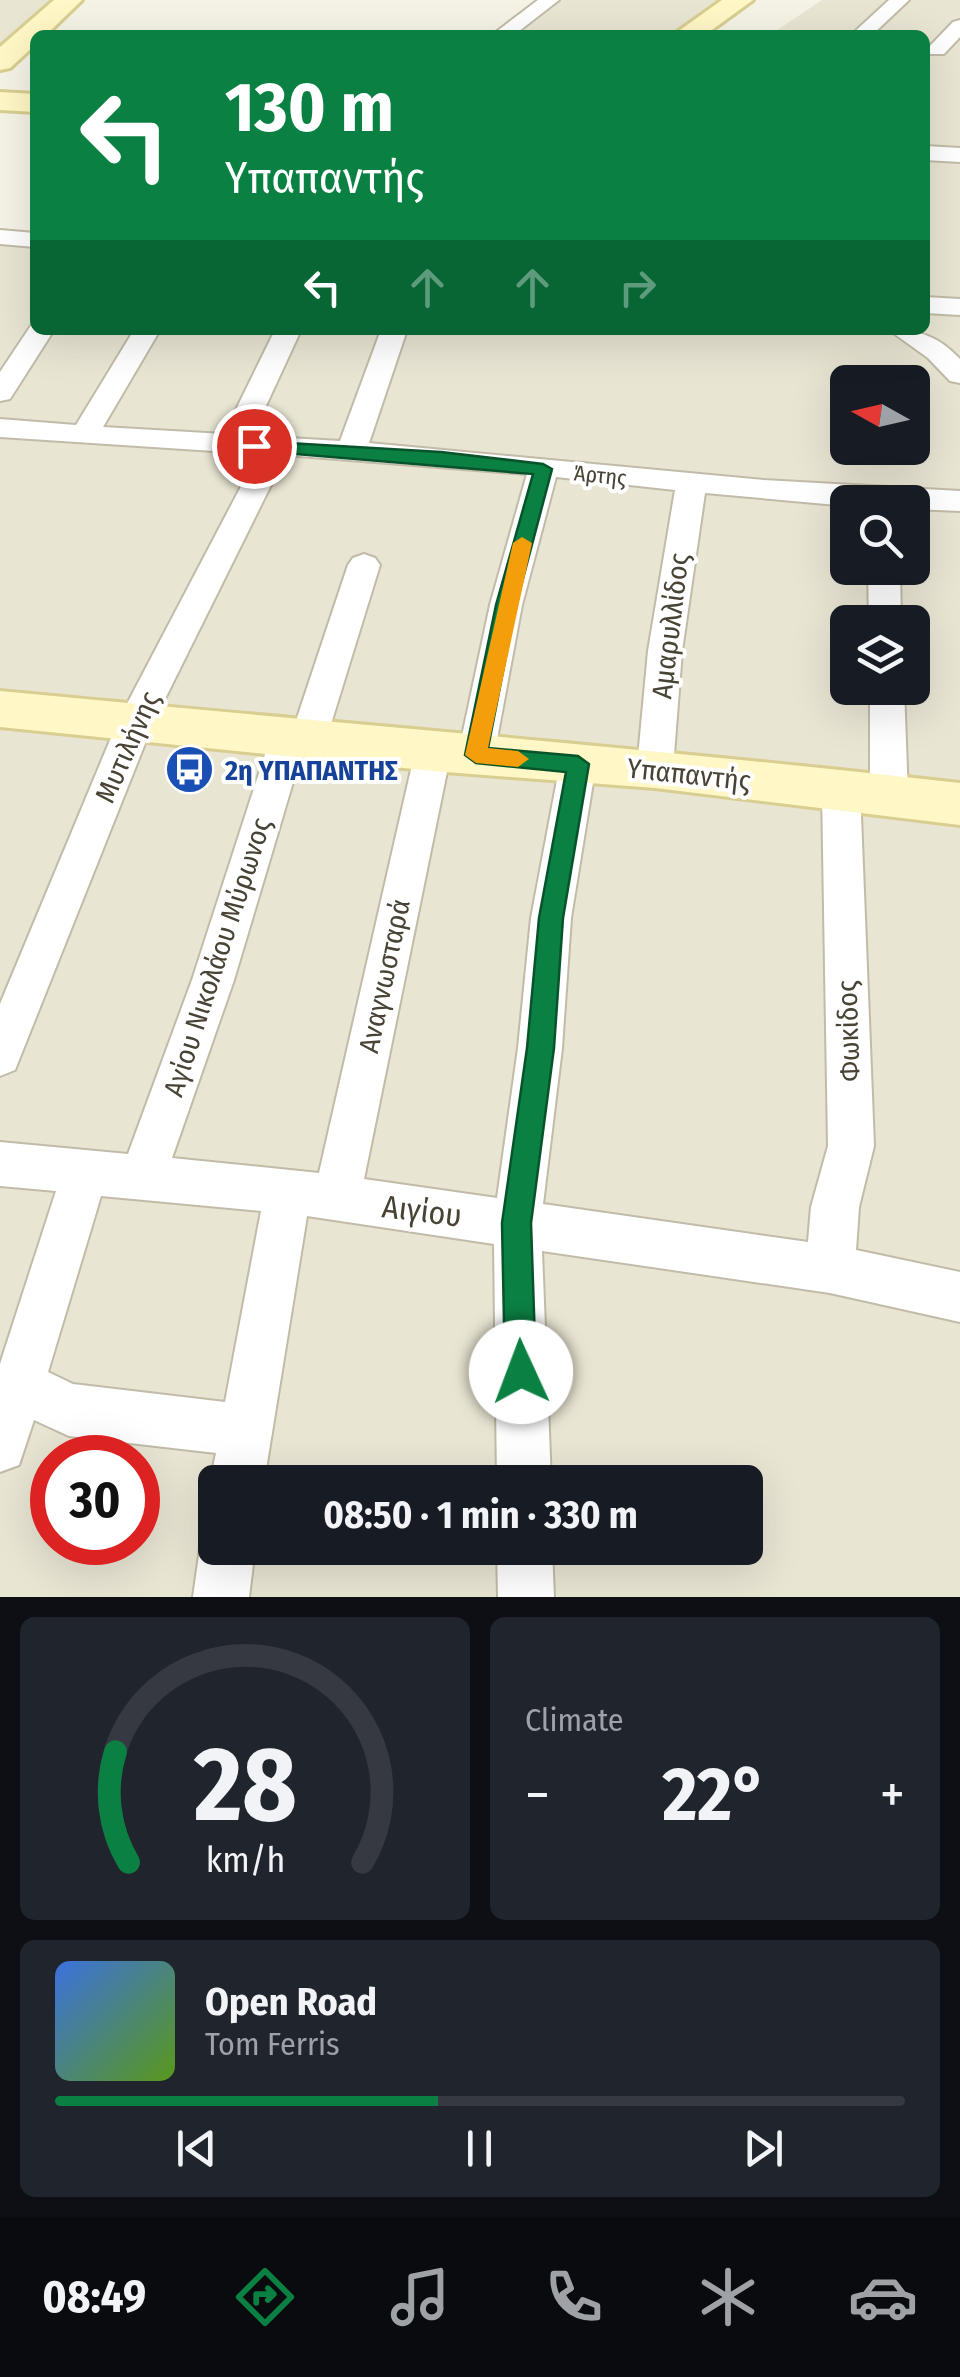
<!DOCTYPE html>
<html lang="en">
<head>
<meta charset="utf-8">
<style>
	:root { --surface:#171b24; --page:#20242c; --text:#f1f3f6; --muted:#9ea1a6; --line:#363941; --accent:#0b8043 }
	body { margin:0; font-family:"Fira Sans Condensed",sans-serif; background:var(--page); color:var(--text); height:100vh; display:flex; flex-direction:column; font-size:38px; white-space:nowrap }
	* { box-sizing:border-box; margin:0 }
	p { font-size:32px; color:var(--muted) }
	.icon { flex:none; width:55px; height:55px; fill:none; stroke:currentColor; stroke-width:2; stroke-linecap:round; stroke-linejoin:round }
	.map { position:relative; height:1597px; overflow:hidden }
	.drawer { display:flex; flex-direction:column; gap:20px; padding:20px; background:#0d0f14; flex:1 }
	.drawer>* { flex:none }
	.guide { position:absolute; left:30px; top:30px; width:900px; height:305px; border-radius:15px; box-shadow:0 10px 40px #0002; background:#0b8043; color:#fff; overflow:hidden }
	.needle { width:65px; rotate:278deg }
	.tools { position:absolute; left:830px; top:365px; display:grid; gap:20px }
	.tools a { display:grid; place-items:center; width:100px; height:100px; border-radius:15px; background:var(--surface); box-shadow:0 10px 40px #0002; font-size:50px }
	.speed { position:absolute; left:30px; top:1435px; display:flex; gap:20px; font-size:50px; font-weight:700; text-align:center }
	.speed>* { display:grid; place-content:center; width:130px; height:130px; border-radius:50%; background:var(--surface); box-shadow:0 10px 40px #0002; line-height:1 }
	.speed .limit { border:15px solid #d22; background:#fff; color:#111 }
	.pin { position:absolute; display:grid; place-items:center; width:85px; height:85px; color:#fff; margin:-42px; border:5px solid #fff; border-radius:50%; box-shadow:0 2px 10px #0007 }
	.me { position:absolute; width:110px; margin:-55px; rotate:358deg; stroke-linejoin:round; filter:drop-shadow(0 0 8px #0008) }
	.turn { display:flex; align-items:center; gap:35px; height:210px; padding:0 30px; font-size:45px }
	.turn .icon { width:130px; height:130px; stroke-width:2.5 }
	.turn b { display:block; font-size:70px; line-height:85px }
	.lanes { display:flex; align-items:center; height:95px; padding:0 30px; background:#0003; justify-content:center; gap:50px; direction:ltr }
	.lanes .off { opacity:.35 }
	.big { font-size:75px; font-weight:700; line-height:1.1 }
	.drawer .card { flex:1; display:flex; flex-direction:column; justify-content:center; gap:15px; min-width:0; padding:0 35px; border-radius:15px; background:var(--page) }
	.drawer .dial { align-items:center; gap:0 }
	.dial svg { height:260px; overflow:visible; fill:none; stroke:var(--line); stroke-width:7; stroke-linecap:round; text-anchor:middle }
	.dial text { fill:var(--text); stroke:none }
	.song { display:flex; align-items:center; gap:30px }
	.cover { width:120px; height:120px; border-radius:15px; background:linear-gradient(135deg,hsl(220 70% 55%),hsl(90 70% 35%)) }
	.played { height:10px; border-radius:5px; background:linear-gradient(90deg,var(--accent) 45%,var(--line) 45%) }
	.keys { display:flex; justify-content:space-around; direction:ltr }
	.heat { display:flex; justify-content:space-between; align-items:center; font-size:55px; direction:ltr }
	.drawer .tiles { flex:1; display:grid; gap:20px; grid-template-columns:1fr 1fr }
	.card:last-child { grid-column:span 2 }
	.trip { position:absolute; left:198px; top:1465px; width:565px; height:100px; border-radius:15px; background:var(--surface); box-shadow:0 10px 40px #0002; font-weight:700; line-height:100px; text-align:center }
	.tabs { display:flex; height:160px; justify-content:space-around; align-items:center; background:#090b0e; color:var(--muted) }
	.tabs .icon { width:70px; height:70px }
	.tabs .selected { color:var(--accent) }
	.tabs b { font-size:45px; color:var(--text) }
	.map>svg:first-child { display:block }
</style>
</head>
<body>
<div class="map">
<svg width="960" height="1597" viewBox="0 0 960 1597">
	<rect width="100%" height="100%" fill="#f5f2e6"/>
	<!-- residential -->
	<path fill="#e9e5d3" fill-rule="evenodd" d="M 0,0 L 54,0 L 0,51 Z
		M 553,0 L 724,0 L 673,35 L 488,35 Z
		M 822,0 L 960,0 L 960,1597 L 0,1597 L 0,241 L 35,244 L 35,330 L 925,330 L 925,35 L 770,35 ZM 848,382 L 912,382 L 912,448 L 848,448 ZM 848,502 L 912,502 L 912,568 L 848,568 ZM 848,622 L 912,622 L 912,688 L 848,688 ZM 52,1458 L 138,1458 L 138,1542 L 52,1542 ZM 215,1482 L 745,1482 L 745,1548 L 215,1548 Z"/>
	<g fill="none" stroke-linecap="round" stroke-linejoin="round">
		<defs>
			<path id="street" d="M 538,0 L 559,0 L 514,35 L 492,35 Z
				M 889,0 L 909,0 L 872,35 L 851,35 Z
				M 960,20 L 960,37 L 944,54 L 930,54 L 930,46 L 953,22 Z
				M 925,146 L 960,148 L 960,162 L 925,160 Z
				M 0,230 L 35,233 L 35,247 L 0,244 Z
				M 925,297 L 960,299 L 960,315 L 925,313 Z
				M 32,324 L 35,324 L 35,330 L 54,330 L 10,399 L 0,401 L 0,372 Z
				M 134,330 L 160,330 L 103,427 L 224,434 L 275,330 L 301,330 L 252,436 L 340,441 L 381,330 L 407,330 L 369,443 L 764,480 L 960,491 L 960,511 L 912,509 L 912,502 L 848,502 L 848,506 L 705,493 L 682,651 L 673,768 L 668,778 L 655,782 L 642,778 L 637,768 L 648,651 L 675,490 L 556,477 L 522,605 L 494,755 L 489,765 L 476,769 L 463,765 L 458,755 L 490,605 L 527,474 L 286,455 L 154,721 L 15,1070 L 0,1076 L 0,1004 L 118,721 L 258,454 L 0,437 L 0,419 L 76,425 Z
				M 889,330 C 920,330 938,336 960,359 L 960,383 L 950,381 L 928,358 Z
				M 364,554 L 375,558 L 380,565 L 326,740 L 321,750 L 302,752 L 234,980 L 172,1158 L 319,1173 L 415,752 L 420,742 L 433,738 L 446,742 L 451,752 L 364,1179 L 497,1198 L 518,1048 L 531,918 L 560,764 L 565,754 L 578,750 L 591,754 L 596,764 L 571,918 L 562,1048 L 543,1204 L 808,1242 L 811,1207 L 828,1146 L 822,790 L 828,780 L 841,776 L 854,780 L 860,790 L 874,1146 L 859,1207 L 856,1250 L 960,1272 L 960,1322 L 830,1293 L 542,1251 L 551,1482 L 497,1482 L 494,1244 L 307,1216 L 264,1482 L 215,1482 L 215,1494 L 210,1482 L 216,1453 L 69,1436 L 34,1420 L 19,1465 L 0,1472 L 0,1364 L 56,1191 L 0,1186 L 0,1142 L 128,1154 L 192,980 L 271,736 L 276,726 L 295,724 L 348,565 L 353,558 ZM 101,1196 L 261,1211 L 225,1402 L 73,1384 L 48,1372 Z
				M 868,568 L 900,568 L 901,622 L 869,622 Z
				M 870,688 L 904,688 L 908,796 L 902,806 L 889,811 L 876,806 L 870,796 Z
				M 215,1526 L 215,1548 L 255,1548 L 249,1597 L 193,1597 L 200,1548 L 208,1528 Z
				M 497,1548 L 552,1548 L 554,1597 L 498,1597 Z"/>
			<path id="secondary" d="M 54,0 L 82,0 L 46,35 L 35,35 L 35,45 L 10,68 L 0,70 L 0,47 Z
				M 722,0 L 753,0 L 705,35 L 673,35 Z
				M 0,92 L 35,94 L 35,112 L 0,110 Z
				M 0,691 C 320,722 641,747 960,783 L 960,825 L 655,788 L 433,771 L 0,727 Z"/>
		</defs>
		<!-- street casing -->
		<use href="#street" stroke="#c1bba7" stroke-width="4"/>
		<!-- secondary casing -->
		<use href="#secondary" stroke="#d8ce91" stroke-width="6"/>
		<!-- street -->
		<use href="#street" fill="#fff" fill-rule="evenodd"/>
		<!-- secondary -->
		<use href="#secondary" fill="#fff7c5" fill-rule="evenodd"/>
	</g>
	<!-- route -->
	<path fill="#0b8043" stroke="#07532c" stroke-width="2.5" d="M 254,441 L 441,452 L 543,464 L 552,469 L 516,605 L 488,748 L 578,756 L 589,764 L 563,918 L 554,1048 L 531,1223 L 536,1372 L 532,1382 L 521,1387 L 510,1382 L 505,1372 L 502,1223 L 527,1048 L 539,918 L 566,772 L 476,763 L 465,755 L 496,605 L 533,474 L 248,450 L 248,442 Z"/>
	<!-- slow -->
	<path fill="#f59e0b" d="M 522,537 L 532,543 L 488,748 L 518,751 L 529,759 L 518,767 L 476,763 L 465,755 L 513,543 Z"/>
	<!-- icons -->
	<defs>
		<symbol id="bus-disc" viewBox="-11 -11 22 22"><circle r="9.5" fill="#1a4fb4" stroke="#fff"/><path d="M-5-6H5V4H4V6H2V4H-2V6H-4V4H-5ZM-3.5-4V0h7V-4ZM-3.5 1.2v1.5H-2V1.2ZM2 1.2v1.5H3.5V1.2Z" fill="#fff"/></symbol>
	</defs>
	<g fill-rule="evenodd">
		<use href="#bus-disc" x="162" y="742" width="55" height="55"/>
	</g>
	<g text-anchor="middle" stroke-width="8" stroke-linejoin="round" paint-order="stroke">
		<!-- far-street labels -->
		<g font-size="22" fill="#484334" stroke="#fff">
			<text transform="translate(600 475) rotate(6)" y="8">Άρτης</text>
		</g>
		<!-- street labels -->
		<g font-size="28" fill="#484334" stroke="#fff">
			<text transform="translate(670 626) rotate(-83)" y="10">Αμαρυλλίδος</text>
			<text transform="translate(127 747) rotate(-66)" y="10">Μυτιλήνης</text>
			<text transform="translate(689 774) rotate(6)" y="10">Υπαπαντής</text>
			<text transform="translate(217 957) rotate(-72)" y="10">Αγίου Νικολάου Μύρωνος</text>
			<text transform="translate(384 976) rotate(-78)" y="10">Αναγνωσταρά</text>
			<text transform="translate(848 1031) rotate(-92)" y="10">Φωκίδος</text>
		</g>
		<!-- transit labels -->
		<g font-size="28" font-weight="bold" fill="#164399" stroke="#fff" text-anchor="start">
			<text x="225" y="780">2η ΥΠΑΠΑΝΤΗΣ</text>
		</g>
		<!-- near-street labels -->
		<g font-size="32" fill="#484334" stroke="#fff">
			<text transform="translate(422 1211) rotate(7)" y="11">Αιγίου</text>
		</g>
	</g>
</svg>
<div class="tools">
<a><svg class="needle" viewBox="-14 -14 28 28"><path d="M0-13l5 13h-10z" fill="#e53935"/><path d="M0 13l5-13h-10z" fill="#9ea1a6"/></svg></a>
<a><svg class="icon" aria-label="search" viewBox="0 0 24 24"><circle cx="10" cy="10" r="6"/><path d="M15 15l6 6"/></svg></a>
<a><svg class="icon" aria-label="layers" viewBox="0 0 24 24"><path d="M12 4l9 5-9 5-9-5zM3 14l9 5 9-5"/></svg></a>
</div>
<div class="speed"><div class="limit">30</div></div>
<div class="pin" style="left:254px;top:446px;background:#d93025"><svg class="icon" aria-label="arrive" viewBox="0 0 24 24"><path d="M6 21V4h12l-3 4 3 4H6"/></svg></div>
<svg class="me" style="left:521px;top:1372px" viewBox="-20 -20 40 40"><circle r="19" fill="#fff"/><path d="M0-13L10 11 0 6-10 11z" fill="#0b8043"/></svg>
<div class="trip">08:50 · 1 min · 330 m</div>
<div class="guide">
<div class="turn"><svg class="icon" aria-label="left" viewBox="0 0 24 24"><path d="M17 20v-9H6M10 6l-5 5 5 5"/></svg><div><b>130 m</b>Υπαπαντής</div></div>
<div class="lanes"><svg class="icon" aria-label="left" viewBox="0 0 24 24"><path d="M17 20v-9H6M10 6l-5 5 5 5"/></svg><svg class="icon off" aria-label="ahead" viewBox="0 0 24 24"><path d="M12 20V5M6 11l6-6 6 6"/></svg><svg class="icon off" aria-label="ahead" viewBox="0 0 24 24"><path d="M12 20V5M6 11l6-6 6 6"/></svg><svg class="icon off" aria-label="right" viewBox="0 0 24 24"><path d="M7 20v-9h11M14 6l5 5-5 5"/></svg></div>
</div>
</div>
<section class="drawer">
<div class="tiles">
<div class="card dial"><svg viewBox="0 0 100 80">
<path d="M14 69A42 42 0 1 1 86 69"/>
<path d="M14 69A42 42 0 0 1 10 35" stroke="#0b8043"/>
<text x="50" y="56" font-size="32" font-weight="700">28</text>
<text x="50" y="72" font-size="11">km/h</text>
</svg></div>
<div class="card"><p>Climate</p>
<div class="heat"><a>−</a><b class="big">22°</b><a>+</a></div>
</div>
<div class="card">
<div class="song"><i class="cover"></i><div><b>Open Road</b><p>Tom Ferris</p></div></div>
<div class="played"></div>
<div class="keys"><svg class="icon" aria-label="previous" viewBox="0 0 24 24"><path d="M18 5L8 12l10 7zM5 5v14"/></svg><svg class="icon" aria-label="pause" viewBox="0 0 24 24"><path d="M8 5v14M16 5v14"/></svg><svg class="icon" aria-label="next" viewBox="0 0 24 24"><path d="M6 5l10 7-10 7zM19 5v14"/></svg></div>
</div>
</div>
</section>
<nav class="tabs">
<b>08:49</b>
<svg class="icon selected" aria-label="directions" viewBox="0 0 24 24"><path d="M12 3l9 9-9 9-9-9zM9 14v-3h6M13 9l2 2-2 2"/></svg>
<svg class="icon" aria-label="music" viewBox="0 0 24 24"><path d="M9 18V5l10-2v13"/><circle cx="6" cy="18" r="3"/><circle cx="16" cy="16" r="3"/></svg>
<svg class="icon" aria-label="phone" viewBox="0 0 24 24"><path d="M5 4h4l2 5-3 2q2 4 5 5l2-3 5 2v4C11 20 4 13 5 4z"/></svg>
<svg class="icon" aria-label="climate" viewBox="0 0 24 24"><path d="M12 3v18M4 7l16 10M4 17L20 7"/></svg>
<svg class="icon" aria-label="car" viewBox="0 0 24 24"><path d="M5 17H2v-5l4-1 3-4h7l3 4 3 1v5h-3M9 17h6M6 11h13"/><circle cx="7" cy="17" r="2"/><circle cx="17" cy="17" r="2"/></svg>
</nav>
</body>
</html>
